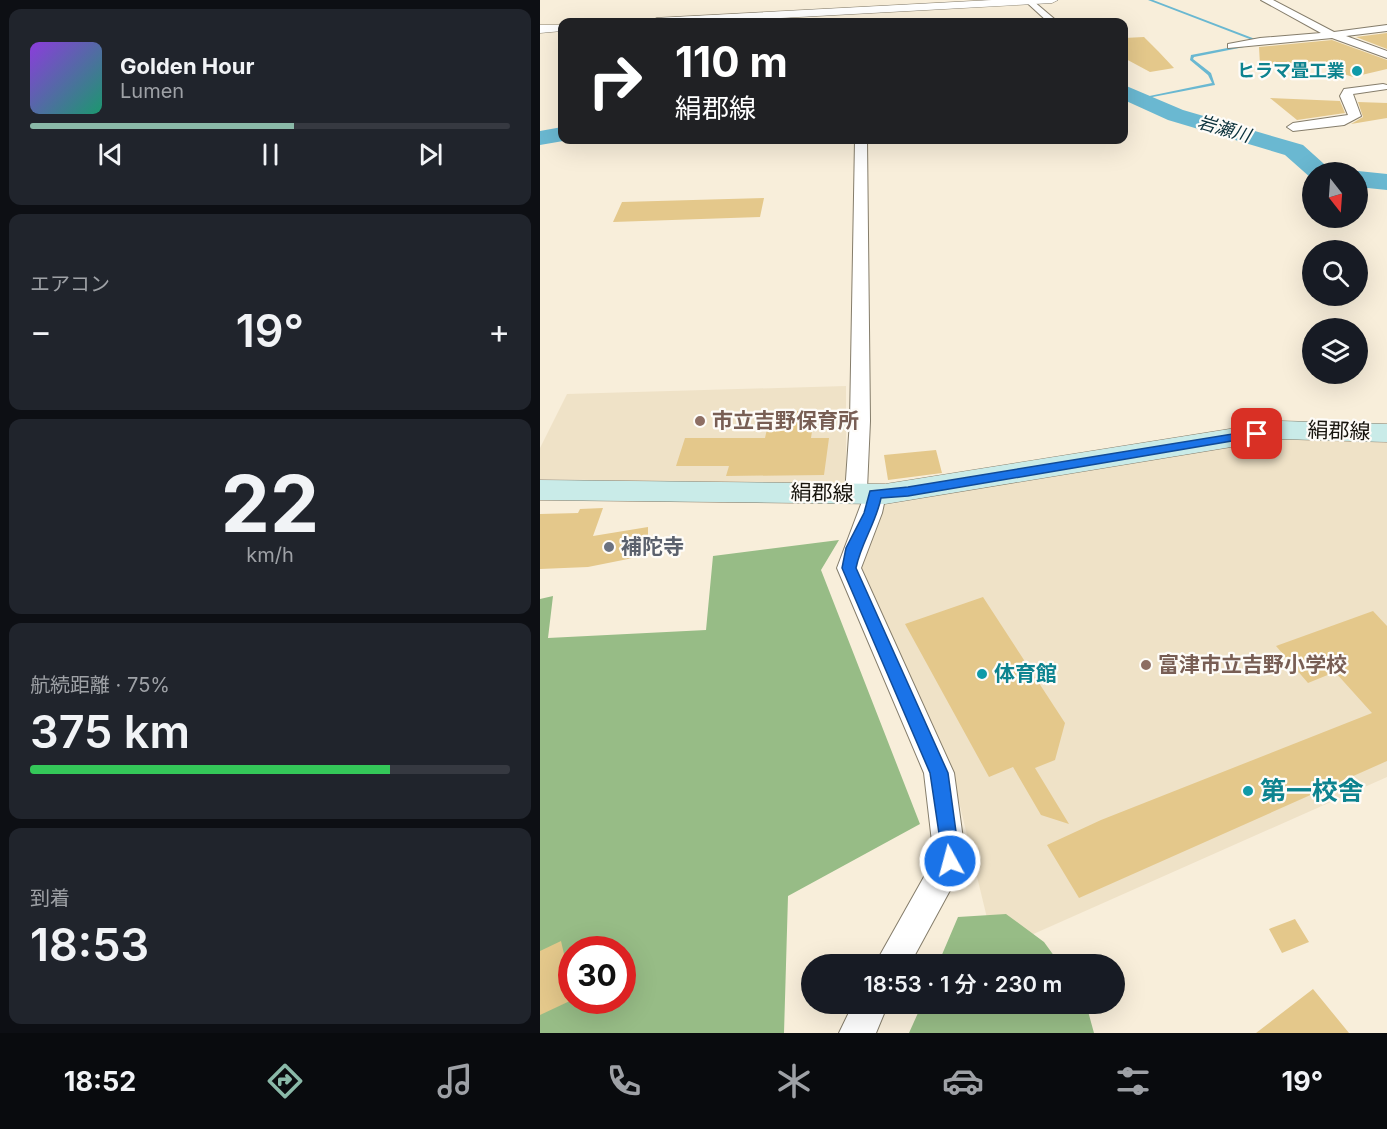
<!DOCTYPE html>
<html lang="ja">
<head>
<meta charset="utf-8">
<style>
	:root { --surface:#171b24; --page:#20242c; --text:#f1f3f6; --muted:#9ea1a6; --line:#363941; --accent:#8ab9a8 }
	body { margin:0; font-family:Inter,"Noto Sans JP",sans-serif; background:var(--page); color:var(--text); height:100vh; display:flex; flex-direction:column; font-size:22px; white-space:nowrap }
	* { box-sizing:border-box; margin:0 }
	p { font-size:20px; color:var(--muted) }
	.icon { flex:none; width:33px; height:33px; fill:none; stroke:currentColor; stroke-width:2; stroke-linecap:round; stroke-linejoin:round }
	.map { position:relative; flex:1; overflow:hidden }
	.sheet { display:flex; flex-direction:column; gap:9px; padding:9px; background:#0d0f14; width:540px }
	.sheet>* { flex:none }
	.guide { position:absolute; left:18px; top:18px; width:570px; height:126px; border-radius:12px; box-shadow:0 6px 24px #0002; background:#202124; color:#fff; overflow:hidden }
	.needle { width:39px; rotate:163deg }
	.fabs { position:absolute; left:762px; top:162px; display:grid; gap:12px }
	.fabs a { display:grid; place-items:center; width:66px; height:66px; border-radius:50%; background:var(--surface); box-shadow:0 6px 24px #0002; font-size:30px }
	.speed { position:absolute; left:18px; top:936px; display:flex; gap:12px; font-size:30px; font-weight:700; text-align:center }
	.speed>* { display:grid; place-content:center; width:78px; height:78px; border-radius:50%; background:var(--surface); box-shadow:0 6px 24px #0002; line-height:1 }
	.speed .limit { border:9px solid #d22; background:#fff; color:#111 }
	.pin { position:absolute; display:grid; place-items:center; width:51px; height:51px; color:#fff; margin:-26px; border-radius:12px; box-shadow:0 3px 9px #0006 }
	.me { position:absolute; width:66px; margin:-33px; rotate:353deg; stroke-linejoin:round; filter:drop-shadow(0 0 4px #0008) }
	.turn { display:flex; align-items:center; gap:21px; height:126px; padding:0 18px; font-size:27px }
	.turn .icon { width:78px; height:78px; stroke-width:2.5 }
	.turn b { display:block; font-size:42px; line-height:51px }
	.big { font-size:45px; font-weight:600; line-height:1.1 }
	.sheet .card { flex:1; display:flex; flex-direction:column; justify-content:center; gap:9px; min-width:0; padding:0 21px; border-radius:12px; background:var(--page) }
	.sheet .dial { align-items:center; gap:0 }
	.dial b { font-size:78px; line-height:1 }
	.song { display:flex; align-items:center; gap:18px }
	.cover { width:72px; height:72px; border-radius:9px; background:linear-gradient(135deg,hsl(270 70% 55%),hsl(160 70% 35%)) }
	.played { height:6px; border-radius:3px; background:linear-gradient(90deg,var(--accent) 55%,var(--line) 55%) }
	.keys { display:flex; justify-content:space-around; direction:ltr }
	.heat { display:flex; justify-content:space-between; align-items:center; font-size:33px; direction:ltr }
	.charge { height:9px; border-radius:4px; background:linear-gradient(90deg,#34c759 75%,var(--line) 0) }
	.trip { position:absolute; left:261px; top:954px; width:324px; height:60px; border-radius:30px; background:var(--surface); box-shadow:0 6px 24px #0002; font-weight:600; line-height:60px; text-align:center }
	.menu { display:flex; height:96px; justify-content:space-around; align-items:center; background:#090b0e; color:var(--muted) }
	.menu .icon { width:42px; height:42px }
	.menu .selected { color:var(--accent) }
	.menu b { font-size:27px; color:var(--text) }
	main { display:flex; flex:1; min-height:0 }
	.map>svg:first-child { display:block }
</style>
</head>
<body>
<main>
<section class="sheet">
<div class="card">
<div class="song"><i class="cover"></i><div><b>Golden Hour</b><p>Lumen</p></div></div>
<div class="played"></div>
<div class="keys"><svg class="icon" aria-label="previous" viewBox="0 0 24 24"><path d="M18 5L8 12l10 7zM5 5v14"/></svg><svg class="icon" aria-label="pause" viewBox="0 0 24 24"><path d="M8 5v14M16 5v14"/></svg><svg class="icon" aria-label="next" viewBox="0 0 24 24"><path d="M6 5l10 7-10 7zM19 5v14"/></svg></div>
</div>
<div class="card"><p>エアコン</p>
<div class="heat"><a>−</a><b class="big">19°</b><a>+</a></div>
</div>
<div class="card dial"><b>22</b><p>km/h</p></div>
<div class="card"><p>航続距離 · 75%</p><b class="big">375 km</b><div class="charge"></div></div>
<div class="card"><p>到着</p><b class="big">18:53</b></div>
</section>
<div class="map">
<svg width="847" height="1033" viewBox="0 0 847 1033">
	<rect width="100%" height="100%" fill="#f8eeda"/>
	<!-- built -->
	<path fill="#efe2c7" d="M 306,386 L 306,480 L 300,485 L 0,479 L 0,448 L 27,394 Z
		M 762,436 L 847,443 L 847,777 L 455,951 L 411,769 L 319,561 L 345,505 L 713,440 Z"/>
	<!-- forest -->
	<path fill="#97bc86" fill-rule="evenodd" d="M 299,540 L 281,570 L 380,824 L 248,896 L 244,1033 L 0,1033 L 0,599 L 13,596 L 8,638 L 166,630 L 173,556 ZM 32,950 L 82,950 L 82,1000 L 32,1000 Z
		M 466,914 L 504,942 L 520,964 L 398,964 L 418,917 Z
		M 382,1004 L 546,1004 L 554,1033 L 369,1033 Z"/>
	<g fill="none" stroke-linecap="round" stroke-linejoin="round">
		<!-- stream -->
		<path fill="#6ab8d1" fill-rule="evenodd" d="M 608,0 L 613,0 L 723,42 L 720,43 Z
			M 703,45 L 704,47 L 654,57 L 653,59 L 671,73 L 675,85 L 597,100 L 595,99 L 672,83 L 668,75 L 650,60 L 651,55 Z"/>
		<!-- river -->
		<path fill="#6ab8d1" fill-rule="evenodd" d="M 584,85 L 643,110 L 763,145 L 793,172 L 772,172 L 771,178 L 745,155 L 628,120 L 584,100 Z
			M 22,127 L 22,140 L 29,140 L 0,145 L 0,131 Z
			M 818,171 L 847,174 L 847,190 L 818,187 L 818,172 L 812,172 Z"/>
	</g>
	<!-- building -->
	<path fill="#e4c88b" d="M 847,33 L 847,49 L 816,37 Z
		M 604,37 L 618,51 L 634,68 L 610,72 L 584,58 L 584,38 Z
		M 792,40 L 847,60 L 847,69 L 813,77 L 766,62 L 720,65 L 719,47 Z
		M 730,98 L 800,101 L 805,113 L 757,120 Z
		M 818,102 L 847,103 L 847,118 L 811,124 L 823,117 Z
		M 224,198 L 220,217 L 73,222 L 82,202 Z
		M 231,411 L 275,411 L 271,438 L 289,438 L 284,475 L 186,476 L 189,466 L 136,466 L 145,438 L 225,438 Z
		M 396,450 L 402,473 L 348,480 L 344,455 Z
		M 63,508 L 53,536 L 108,527 L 108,555 L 48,567 L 0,569 L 0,514 L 38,513 L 40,509 Z
		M 443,597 L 525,723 L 515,760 L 495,768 L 529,824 L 501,815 L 473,767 L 449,777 L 365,624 Z
		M 833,611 L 847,626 L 847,761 L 539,898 L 507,845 L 561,820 L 832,713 L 795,672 L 768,683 L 736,646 Z
		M 755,919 L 769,942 L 742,953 L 729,929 Z
		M 21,941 L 24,954 L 32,950 L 32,1000 L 0,1015 L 0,951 Z
		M 773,989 L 809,1033 L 716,1033 Z"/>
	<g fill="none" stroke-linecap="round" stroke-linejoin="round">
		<defs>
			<path id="minor" d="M 484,0 L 492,0 L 518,22 L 508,22 Z
				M 721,0 L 733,0 L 794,32 L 847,25 L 847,31 L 806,36 L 847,51 L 847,58 L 792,38 L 688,48 L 688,44 L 720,38 L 781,33 Z
				M 843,84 L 847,85 L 847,89 L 813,94 L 821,116 L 804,125 L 753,131 L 747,127 L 753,123 L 808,115 L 800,96 L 804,89 Z
				M 315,140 L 327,140 L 330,421 L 327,489 L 335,487 L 343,489 L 346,494 L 342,513 L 321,568 L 414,773 L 426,861 L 370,964 L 335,964 L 394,859 L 384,773 L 297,568 L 323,499 L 308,499 L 305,494 L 310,421 Z
				M 313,1004 L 348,1004 L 336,1033 L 299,1033 Z"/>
			<path id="tertiary" d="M 452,0 L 518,0 L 512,3 L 170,22 L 110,22 L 116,18 Z
				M 0,25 L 22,25 L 22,31 L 0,33 Z"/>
			<path id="secondary" d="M 740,421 L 847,424 L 847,442 L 740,439 L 345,504 L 0,500 L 0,480 L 345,484 Z"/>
		</defs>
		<!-- minor casing -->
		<use href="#minor" stroke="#857d6b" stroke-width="2"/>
		<!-- tertiary casing -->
		<use href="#tertiary" stroke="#857d6b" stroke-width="1"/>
		<!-- secondary casing -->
		<use href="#secondary" stroke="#857d6b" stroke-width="1"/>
		<!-- minor -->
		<use href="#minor" fill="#fff" fill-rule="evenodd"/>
		<!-- tertiary -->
		<use href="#tertiary" fill="#fff" fill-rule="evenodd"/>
		<!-- secondary -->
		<use href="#secondary" fill="#c9ebe8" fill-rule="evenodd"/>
	</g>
	<!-- route -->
	<path fill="#1a73e8" stroke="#114b97" stroke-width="1.5" d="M 717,430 L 723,434 L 721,436 L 368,496 L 341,498 C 336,523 321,543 316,568 L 408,773 L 420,861 L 417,867 L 410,870 L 404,867 L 390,773 L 302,568 L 306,548 L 324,513 L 330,491 L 368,487 Z"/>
	<!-- markers -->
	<g fill="#0f9aa8" stroke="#fefcf8" stroke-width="2">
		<circle cx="817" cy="71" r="6"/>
		<circle cx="442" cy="674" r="6"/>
		<circle cx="708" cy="791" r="6"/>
	</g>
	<g fill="#8d6e63" stroke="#fefcf8" stroke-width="2">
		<circle cx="160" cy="421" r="6"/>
		<circle cx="606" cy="665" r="6"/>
	</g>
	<circle fill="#6b7280" stroke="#fefcf8" stroke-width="2" cx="69" cy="547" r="6"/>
	<g text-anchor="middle" stroke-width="4.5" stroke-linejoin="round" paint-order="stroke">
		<!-- far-culture labels -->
		<g font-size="18" font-weight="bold" fill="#0d838f" stroke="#fefcf8" text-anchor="end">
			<text x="805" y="77">ヒラマ畳工業</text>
		</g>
		<!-- far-water labels -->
		<g font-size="18" font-style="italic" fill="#09303a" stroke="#fefcf8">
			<text transform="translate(684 129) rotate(16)" y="6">岩瀬川</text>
		</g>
		<!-- education labels -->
		<g font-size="21" font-weight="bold" fill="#785e54" stroke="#fefcf8" text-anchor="start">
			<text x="172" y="428">市立吉野保育所</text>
			<text x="618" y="672">富津市立吉野小学校</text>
		</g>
		<!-- street labels -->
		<g font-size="21" fill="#18150e" stroke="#fefcf8">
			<text transform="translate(799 431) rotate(2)" y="7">絹郡線</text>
			<text transform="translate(282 493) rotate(1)" y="7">絹郡線</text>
		</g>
		<!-- worship labels -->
		<g font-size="21" font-weight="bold" fill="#5b616d" stroke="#fefcf8" text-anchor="start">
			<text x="81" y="554">補陀寺</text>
		</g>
		<!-- culture labels -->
		<g font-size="21" font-weight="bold" fill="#0d838f" stroke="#fefcf8" text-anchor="start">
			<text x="454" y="681">体育館</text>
		</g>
		<!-- near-culture labels -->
		<g font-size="26" font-weight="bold" fill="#0d838f" stroke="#fefcf8" text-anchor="start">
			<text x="720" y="800">第一校舎</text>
		</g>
	</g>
</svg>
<div class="fabs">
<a><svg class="needle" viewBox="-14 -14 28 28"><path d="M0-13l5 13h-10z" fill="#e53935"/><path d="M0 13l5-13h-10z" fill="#9ea1a6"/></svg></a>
<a><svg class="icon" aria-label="search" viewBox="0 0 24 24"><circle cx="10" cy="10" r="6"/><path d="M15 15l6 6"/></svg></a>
<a><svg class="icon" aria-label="layers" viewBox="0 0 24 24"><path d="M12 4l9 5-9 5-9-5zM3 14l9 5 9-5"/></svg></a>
</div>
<div class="speed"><div class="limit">30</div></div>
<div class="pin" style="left:717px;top:434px;background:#d93025"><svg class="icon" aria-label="arrive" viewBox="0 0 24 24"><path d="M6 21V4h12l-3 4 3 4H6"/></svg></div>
<svg class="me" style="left:410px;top:861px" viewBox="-20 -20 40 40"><circle r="17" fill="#1a73e8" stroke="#fff" stroke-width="3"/><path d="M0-11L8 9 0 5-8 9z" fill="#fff"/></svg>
<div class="trip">18:53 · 1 分 · 230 m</div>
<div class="guide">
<div class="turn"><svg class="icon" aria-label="right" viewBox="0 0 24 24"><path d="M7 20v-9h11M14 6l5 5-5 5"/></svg><div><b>110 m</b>絹郡線</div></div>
</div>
</div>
</main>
<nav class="menu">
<b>18:52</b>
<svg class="icon selected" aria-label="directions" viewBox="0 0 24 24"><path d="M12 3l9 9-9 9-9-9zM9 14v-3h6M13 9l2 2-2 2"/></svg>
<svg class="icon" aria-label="music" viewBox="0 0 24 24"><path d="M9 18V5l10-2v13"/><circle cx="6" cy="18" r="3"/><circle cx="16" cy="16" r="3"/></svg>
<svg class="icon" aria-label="phone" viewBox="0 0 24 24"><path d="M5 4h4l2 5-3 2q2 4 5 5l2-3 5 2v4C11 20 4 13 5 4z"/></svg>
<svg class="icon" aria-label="climate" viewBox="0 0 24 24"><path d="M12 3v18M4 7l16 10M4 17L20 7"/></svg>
<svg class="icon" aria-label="car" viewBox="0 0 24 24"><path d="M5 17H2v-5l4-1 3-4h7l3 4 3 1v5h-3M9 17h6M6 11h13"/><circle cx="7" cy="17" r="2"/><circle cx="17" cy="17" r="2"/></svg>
<svg class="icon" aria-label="filters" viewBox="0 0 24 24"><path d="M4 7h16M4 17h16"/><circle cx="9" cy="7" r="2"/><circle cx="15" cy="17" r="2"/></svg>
<b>19°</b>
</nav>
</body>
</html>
